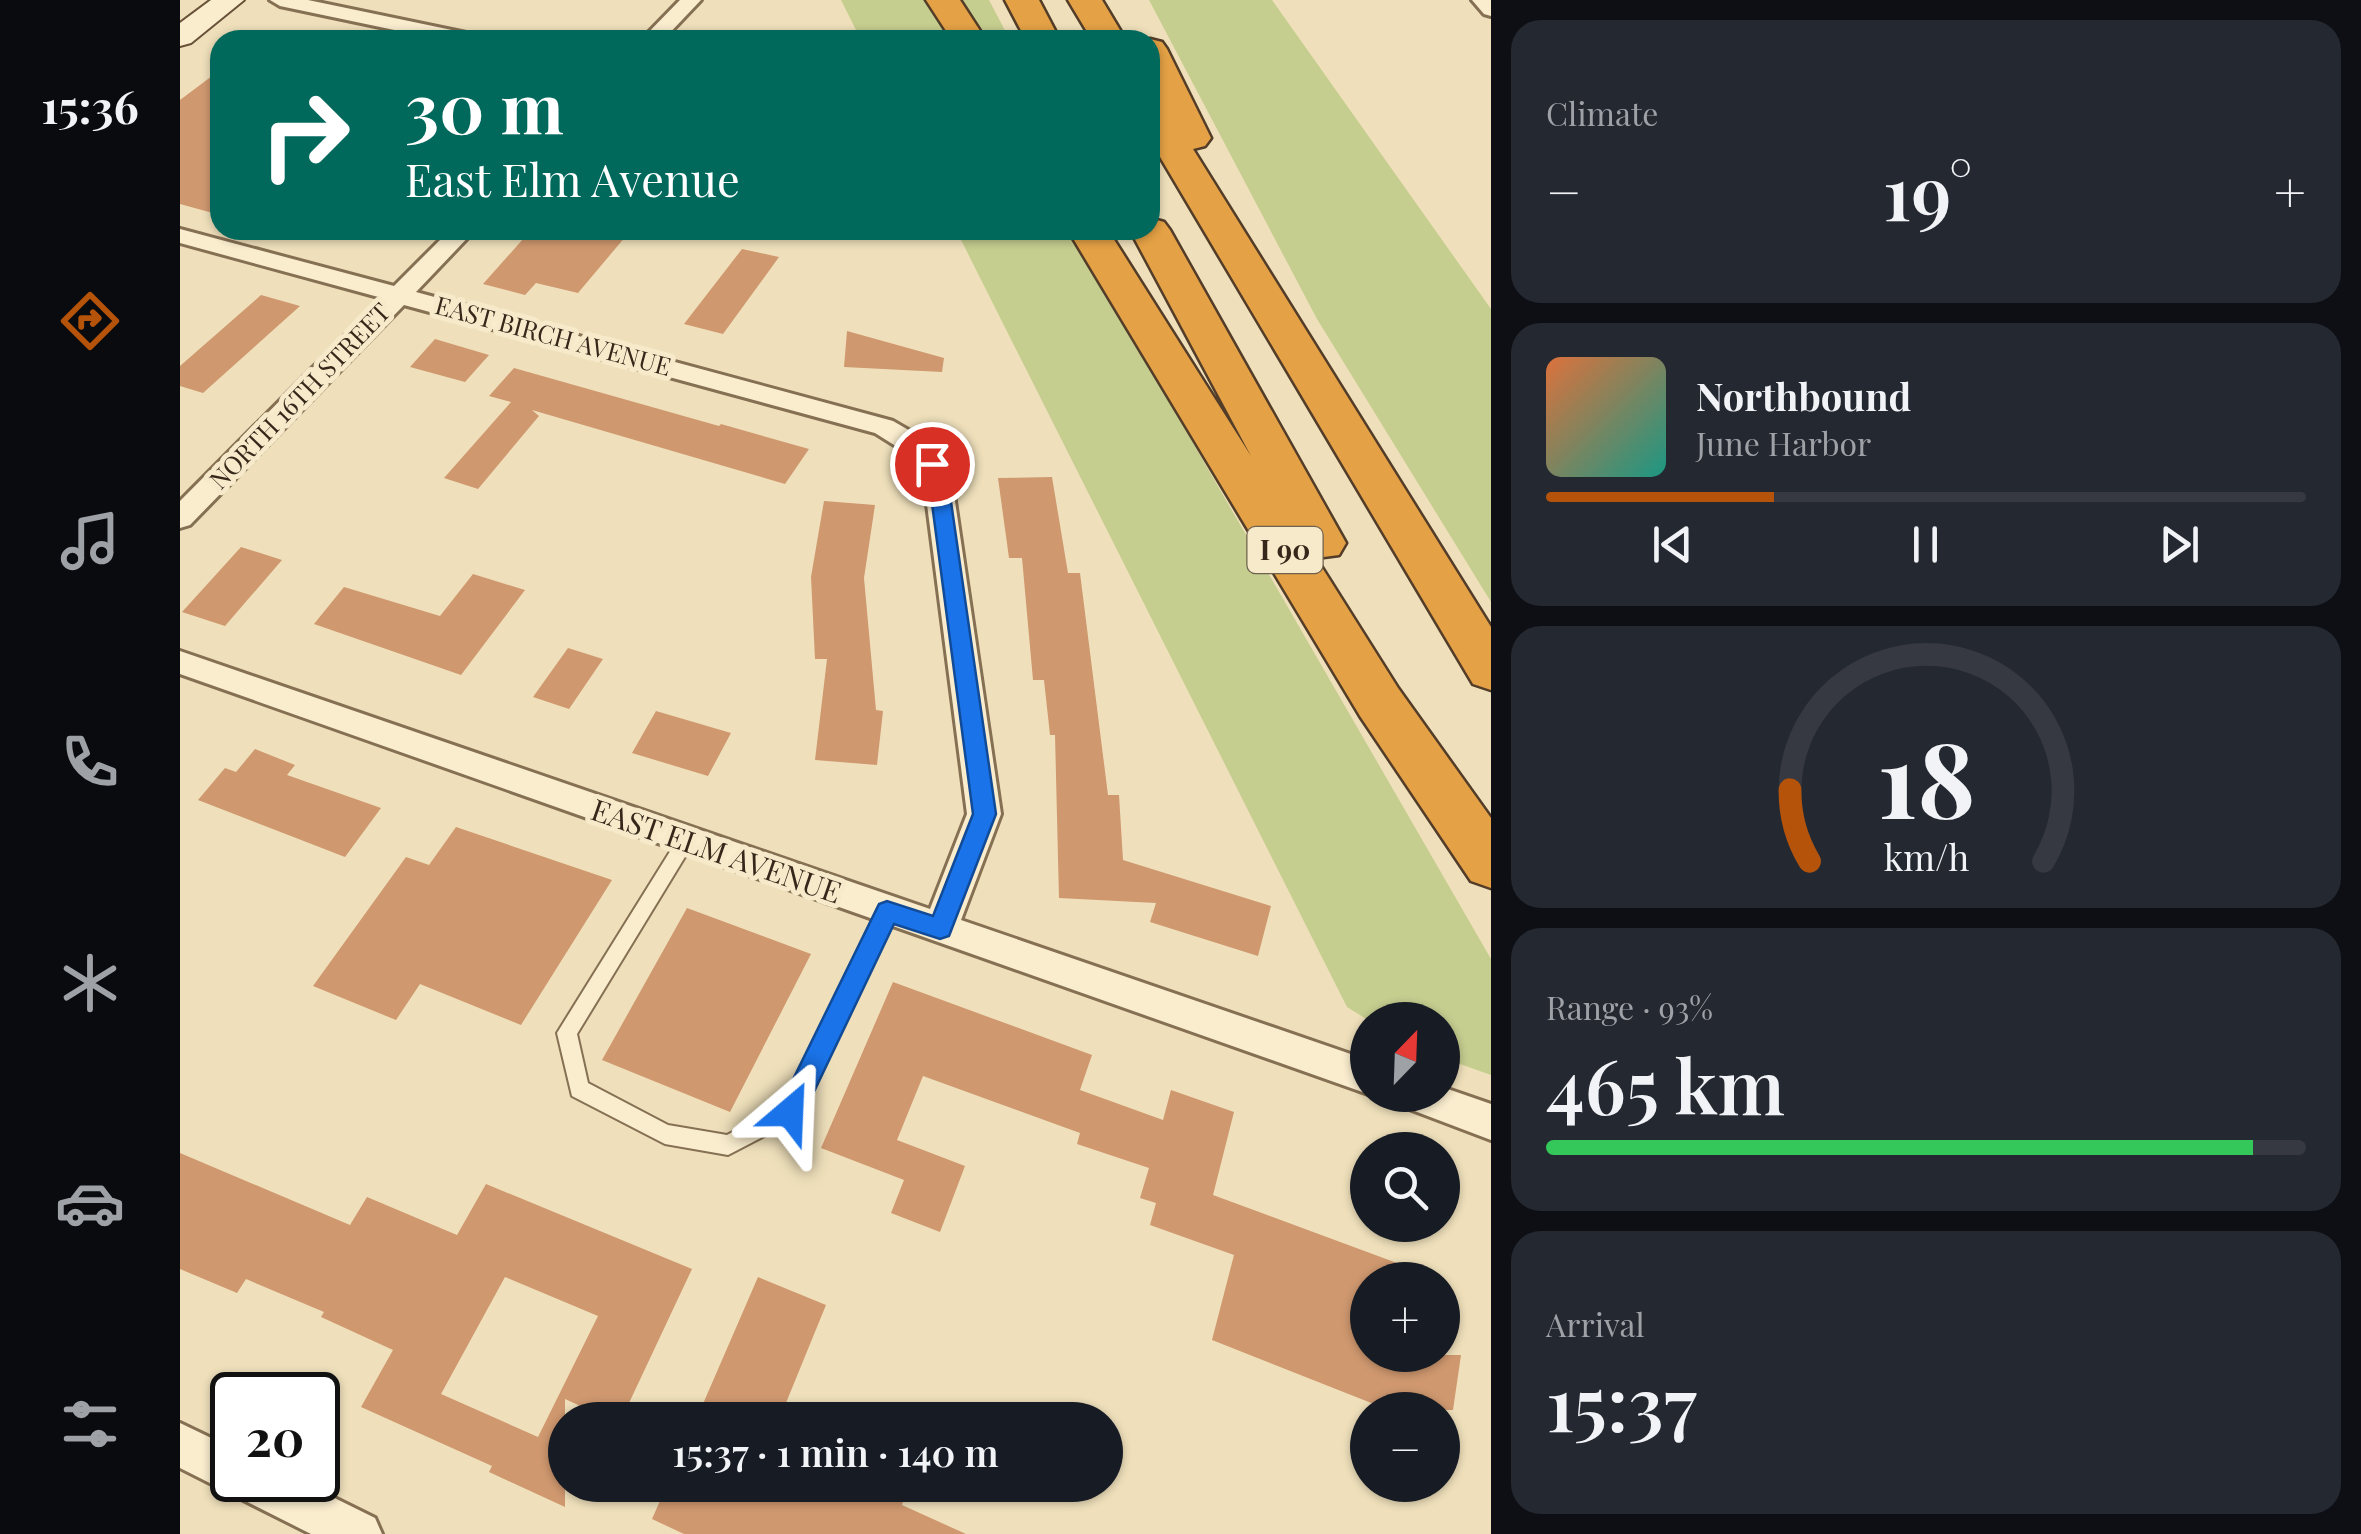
<!DOCTYPE html>
<html lang="en">
<head>
<meta charset="utf-8">
<style>
	:root { --surface:#171b24; --page:#242831; --text:#f1f3f6; --muted:#9ea1a6; --line:#363941; --accent:#b45309 }
	body { margin:0; font-family:"Playfair Display",serif; background:var(--page); color:var(--text); height:100vh; display:flex; flex-direction:column; font-size:38px; white-space:nowrap }
	* { box-sizing:border-box; margin:0 }
	p { font-size:32px; color:var(--muted) }
	.icon { flex:none; width:55px; height:55px; fill:none; stroke:currentColor; stroke-width:2; stroke-linecap:round; stroke-linejoin:round }
	.map { position:relative; flex:1; overflow:hidden }
	.drawer { display:flex; flex-direction:column; gap:20px; padding:20px; background:#0d0f14; width:870px }
	.drawer>* { flex:none }
	.guide { position:absolute; left:30px; top:30px; width:950px; height:210px; border-radius:30px; box-shadow:0 2px 8px #0004; background:#00695c; color:#fff; overflow:hidden }
	.needle { width:65px; rotate:23deg }
	.tools { position:absolute; left:1170px; top:1002px; display:grid; gap:20px }
	.tools a { display:grid; place-items:center; width:110px; height:110px; border-radius:50%; background:var(--surface); box-shadow:0 2px 8px #0004; font-size:50px }
	.speed { position:absolute; left:30px; top:1372px; display:flex; gap:20px; font-size:50px; font-weight:700; text-align:center }
	.speed>* { display:grid; place-content:center; width:130px; height:130px; border-radius:50%; background:var(--surface); box-shadow:0 2px 8px #0004; line-height:1 }
	.speed .limit { border:5px solid #111; border-radius:15px; background:#fff; color:#111 }
	.pin { position:absolute; display:grid; place-items:center; width:85px; height:85px; color:#fff; margin:-42px; border:5px solid #fff; border-radius:50%; box-shadow:0 2px 10px #0007 }
	.me { position:absolute; width:110px; margin:-55px; rotate:26deg; stroke-linejoin:round; filter:drop-shadow(0 0 8px #0008) }
	.turn { display:flex; align-items:center; gap:35px; height:210px; padding:0 30px; font-size:45px }
	.turn .icon { width:130px; height:130px; stroke-width:2.5 }
	.turn b { display:block; font-size:70px; line-height:85px }
	.big { font-size:75px; font-weight:600; line-height:1.1 }
	.drawer .card { flex:1; display:flex; flex-direction:column; justify-content:center; gap:15px; min-width:0; padding:0 35px; border-radius:30px; background:var(--page) }
	.drawer .dial { align-items:center; gap:0 }
	.dial svg { height:260px; overflow:visible; fill:none; stroke:var(--line); stroke-width:7; stroke-linecap:round; text-anchor:middle }
	.dial text { fill:var(--text); stroke:none }
	.song { display:flex; align-items:center; gap:30px }
	.cover { width:120px; height:120px; border-radius:15px; background:linear-gradient(135deg,hsl(20 70% 55%),hsl(170 70% 35%)) }
	.played { height:10px; border-radius:5px; background:linear-gradient(90deg,var(--accent) 30%,var(--line) 30%) }
	.keys { display:flex; justify-content:space-around; direction:ltr }
	.heat { display:flex; justify-content:space-between; align-items:center; font-size:55px; direction:ltr }
	.charge { height:15px; border-radius:8px; background:linear-gradient(90deg,#34c759 93%,var(--line) 0) }
	.trip { position:absolute; left:368px; top:1402px; width:575px; height:100px; border-radius:50px; background:var(--surface); box-shadow:0 2px 8px #0004; font-weight:600; line-height:100px; text-align:center }
	main { display:flex; flex:1; min-height:0 }
	.tabs { display:flex; flex-direction:column; width:180px; justify-content:space-around; align-items:center; background:#090b0e; color:var(--muted) }
	.tabs .icon { width:70px; height:70px }
	.tabs .active { color:var(--accent) }
	.tabs b { font-size:45px; color:var(--text) }
	.map>svg:first-child { display:block }
</style>
</head>
<body>
<main>
<nav class="tabs">
<b>15:36</b>
<svg class="icon active" aria-label="directions" viewBox="0 0 24 24"><path d="M12 3l9 9-9 9-9-9zM9 14v-3h6M13 9l2 2-2 2"/></svg>
<svg class="icon" aria-label="music" viewBox="0 0 24 24"><path d="M9 18V5l10-2v13"/><circle cx="6" cy="18" r="3"/><circle cx="16" cy="16" r="3"/></svg>
<svg class="icon" aria-label="phone" viewBox="0 0 24 24"><path d="M5 4h4l2 5-3 2q2 4 5 5l2-3 5 2v4C11 20 4 13 5 4z"/></svg>
<svg class="icon" aria-label="climate" viewBox="0 0 24 24"><path d="M12 3v18M4 7l16 10M4 17L20 7"/></svg>
<svg class="icon" aria-label="car" viewBox="0 0 24 24"><path d="M5 17H2v-5l4-1 3-4h7l3 4 3 1v5h-3M9 17h6M6 11h13"/><circle cx="7" cy="17" r="2"/><circle cx="17" cy="17" r="2"/></svg>
<svg class="icon" aria-label="filters" viewBox="0 0 24 24"><path d="M4 7h16M4 17h16"/><circle cx="9" cy="7" r="2"/><circle cx="15" cy="17" r="2"/></svg>
</nav>
<div class="map">
<svg width="1311" height="1534" viewBox="0 0 1311 1534">
	<rect width="100%" height="100%" fill="#efe0bb"/>
	<!-- green -->
	<path fill="#c5cd8f" d="M 661,0 L 750,0 L 775,40 L 681,40 Z
		M 780,0 L 809,0 L 830,40 L 805,40 Z
		M 969,0 L 1092,0 L 1311,309 L 1311,602 L 1137,319 Z
		M 776,230 L 890,230 L 1311,959 L 1311,1075 L 1263,1058 L 1262,1020 L 1188,1020 L 1167,1007 Z"/>
	<!-- building -->
	<path fill="#cf986f" fill-rule="evenodd" d="M 40,70 L 40,215 L 0,204 L 0,100 Z
		M 351,230 L 451,230 L 398,293 L 356,283 L 345,295 L 303,284 Z
		M 562,249 L 599,257 L 543,334 L 504,324 Z
		M 81,295 L 120,306 L 23,393 L 0,386 L 0,366 Z
		M 667,331 L 764,358 L 762,372 L 664,367 Z
		M 255,339 L 309,355 L 285,382 L 230,367 Z
		M 334,368 L 539,426 L 541,424 L 629,449 L 605,484 L 352,410 L 359,416 L 298,489 L 264,478 L 331,402 L 309,396 Z
		M 872,477 L 888,573 L 900,573 L 928,795 L 939,795 L 943,860 L 1091,906 L 1078,956 L 970,922 L 976,903 L 879,898 L 875,735 L 870,735 L 864,680 L 853,680 L 842,558 L 829,558 L 818,478 Z
		M 644,501 L 695,505 L 684,578 L 696,710 L 703,711 L 697,765 L 635,760 L 647,659 L 635,659 L 631,577 Z
		M 61,547 L 102,560 L 45,626 L 2,612 Z
		M 293,574 L 345,590 L 281,675 L 134,624 L 164,587 L 260,616 Z
		M 388,648 L 423,659 L 389,709 L 353,697 Z
		M 476,711 L 551,733 L 528,776 L 452,753 Z
		M 75,749 L 115,765 L 107,775 L 201,808 L 165,857 L 18,800 L 45,768 L 56,772 Z
		M 276,827 L 432,880 L 341,1025 L 240,984 L 216,1020 L 133,986 L 226,857 L 249,865 Z
		M 507,908 L 631,954 L 550,1112 L 422,1060 Z
		M 713,982 L 912,1055 L 900,1090 L 983,1120 L 991,1090 L 1054,1112 L 1033,1195 L 1252,1276 L 1251,1280 L 1188,1280 L 1188,1355 L 1281,1355 L 1273,1410 L 1209,1410 L 1032,1340 L 1054,1255 L 970,1225 L 976,1203 L 960,1198 L 969,1168 L 897,1144 L 900,1133 L 743,1076 L 717,1140 L 785,1166 L 760,1232 L 711,1213 L 724,1180 L 641,1148 Z
		M 0,1153 L 170,1225 L 187,1197 L 277,1235 L 306,1184 L 512,1269 L 441,1420 L 431,1420 L 385,1399 L 385,1507 L 309,1472 L 312,1466 L 181,1407 L 213,1350 L 141,1317 L 144,1312 L 66,1279 L 57,1293 L 0,1269 ZM 325,1277 L 418,1316 L 358,1437 L 261,1394 Z
		M 578,1277 L 646,1305 L 599,1420 L 516,1420 Z
		M 487,1485 L 728,1485 L 722,1505 L 786,1534 L 504,1534 L 472,1519 Z"/>
	<g fill="none" stroke-linecap="round" stroke-linejoin="round">
		<defs>
			<path id="lane" d="M 505,835 L 511,837 L 514,842 L 511,847 L 397,1034 L 408,1083 L 488,1125 L 547,1135 L 603,1105 L 700,905 L 707,903 L 714,905 L 716,911 L 617,1119 L 548,1155 L 485,1144 L 392,1096 L 377,1033 L 499,837 Z"/>
			<path id="street" d="M 90,0 L 128,0 L 291,34 L 301,40 L 262,40 L 100,6 Z
				M 500,0 L 521,0 L 483,40 L 461,40 Z
				M 1292,0 L 1311,0 L 1311,16 L 1304,14 Z
				M 0,229 L 214,286 L 270,230 L 295,230 L 236,292 L 713,421 L 751,443 L 772,481 L 821,814 L 781,920 L 1188,1060 L 1188,1094 L 0,674 L 0,651 L 750,909 L 787,814 L 744,481 L 730,455 L 695,433 L 224,305 L 10,525 L 0,528 L 0,501 L 202,298 L 0,243 Z
				M 1262,1087 L 1311,1104 L 1311,1140 L 1224,1107 L 1218,1095 L 1262,1095 Z
				M 0,1423 L 52,1448 L 52,1480 L 118,1480 L 195,1518 L 202,1534 L 131,1534 L 0,1468 Z"/>
			<path id="secondary" d="M 31,0 L 64,0 L 11,43 L 0,46 L 0,23 Z"/>
			<path id="highway" d="M 746,0 L 780,0 L 806,40 L 772,40 Z
				M 825,0 L 859,0 L 880,40 L 846,40 Z
				M 888,0 L 922,0 L 946,40 L 912,40 Z
				M 970,39 L 982,42 L 987,49 L 1031,138 L 1025,146 L 1013,149 L 1311,627 L 1311,690 L 1293,684 L 970,140 L 970,98 L 976,99 L 970,87 L 970,40 L 964,40 Z
				M 970,218 L 984,222 L 990,230 L 1166,543 L 1159,555 L 1136,558 L 1218,688 L 1311,818 L 1311,888 L 1291,881 L 1180,716 L 888,230 L 928,230 L 1071,456 L 950,230 L 970,230 Z"/>
		</defs>
		<!-- lane casing -->
		<use href="#lane" stroke="#867054" stroke-width="4"/>
		<!-- street casing -->
		<use href="#street" stroke="#867054" stroke-width="6"/>
		<!-- secondary casing -->
		<use href="#secondary" stroke="#685138" stroke-width="4"/>
		<!-- highway casing -->
		<use href="#highway" stroke="#533d29" stroke-width="5"/>
		<!-- lane -->
		<use href="#lane" fill="#faedce" fill-rule="evenodd"/>
		<!-- street -->
		<use href="#street" fill="#faedce" fill-rule="evenodd"/>
		<!-- secondary -->
		<use href="#secondary" fill="#faedce" fill-rule="evenodd"/>
		<!-- highway -->
		<use href="#highway" fill="#e4a145" fill-rule="evenodd"/>
	</g>
	<!-- route -->
	<path fill="#1a73e8" stroke="#114b97" stroke-width="2.5" d="M 752,458 L 758,460 L 768,481 L 816,814 L 769,936 L 760,939 L 714,924 L 620,1121 L 610,1124 L 601,1121 L 597,1112 L 699,904 L 707,901 L 753,916 L 793,814 L 749,481 L 742,464 Z"/>
	<g text-anchor="middle" stroke-width="10" stroke-linejoin="round" paint-order="stroke">
		<!-- far-street labels -->
		<g font-size="25" fill="#35271a" stroke="#f6eaca">
			<text transform="translate(373 336) rotate(15)" y="9">EAST BIRCH AVENUE</text>
			<text transform="translate(120 396) rotate(-46)" y="9">NORTH 16TH STREET</text>
		</g>
		<!-- shield labels -->
		<rect fill="#f6eaca" stroke="#6f624f" stroke-width="2.5" x="1067.5" y="527" width="75" height="46" rx="8"/>
		<g font-size="28" font-weight="bold" fill="#35271a">
			<text x="1105" y="560">I 90</text>
		</g>
		<!-- street labels -->
		<g font-size="30" fill="#35271a" stroke="#f6eaca">
			<text transform="translate(536 852) rotate(19)" y="10">EAST ELM AVENUE</text>
		</g>
	</g>
</svg>
<div class="tools">
<a><svg class="needle" viewBox="-14 -14 28 28"><path d="M0-13l5 13h-10z" fill="#e53935"/><path d="M0 13l5-13h-10z" fill="#9ea1a6"/></svg></a>
<a><svg class="icon" aria-label="search" viewBox="0 0 24 24"><circle cx="10" cy="10" r="6"/><path d="M15 15l6 6"/></svg></a>
<a>+</a>
<a>−</a>
</div>
<div class="speed"><div class="limit">20</div></div>
<div class="pin" style="left:752px;top:464px;background:#d93025"><svg class="icon" aria-label="arrive" viewBox="0 0 24 24"><path d="M6 21V4h12l-3 4 3 4H6"/></svg></div>
<svg class="me" style="left:610px;top:1112px" viewBox="-20 -20 40 40"><path d="M0-17L14 15 0 8-14 15z" fill="#1a73e8" stroke="#fff" stroke-width="4"/></svg>
<div class="trip">15:37 · 1 min · 140 m</div>
<div class="guide">
<div class="turn"><svg class="icon" aria-label="right" viewBox="0 0 24 24"><path d="M7 20v-9h11M14 6l5 5-5 5"/></svg><div><b>30 m</b>East Elm Avenue</div></div>
</div>
</div>
<section class="drawer">
<div class="card"><p>Climate</p>
<div class="heat"><a>−</a><b class="big">19°</b><a>+</a></div>
</div>
<div class="card">
<div class="song"><i class="cover"></i><div><b>Northbound</b><p>June Harbor</p></div></div>
<div class="played"></div>
<div class="keys"><svg class="icon" aria-label="previous" viewBox="0 0 24 24"><path d="M18 5L8 12l10 7zM5 5v14"/></svg><svg class="icon" aria-label="pause" viewBox="0 0 24 24"><path d="M8 5v14M16 5v14"/></svg><svg class="icon" aria-label="next" viewBox="0 0 24 24"><path d="M6 5l10 7-10 7zM19 5v14"/></svg></div>
</div>
<div class="card dial"><svg viewBox="0 0 100 80">
<path d="M14 69A42 42 0 1 1 86 69"/>
<path d="M14 69A42 42 0 0 1 8 47" stroke="#b45309"/>
<text x="50" y="56" font-size="32" font-weight="700">18</text>
<text x="50" y="72" font-size="11">km/h</text>
</svg></div>
<div class="card"><p>Range · 93%</p><b class="big">465 km</b><div class="charge"></div></div>
<div class="card"><p>Arrival</p><b class="big">15:37</b></div>
</section>
</main>
</body>
</html>
